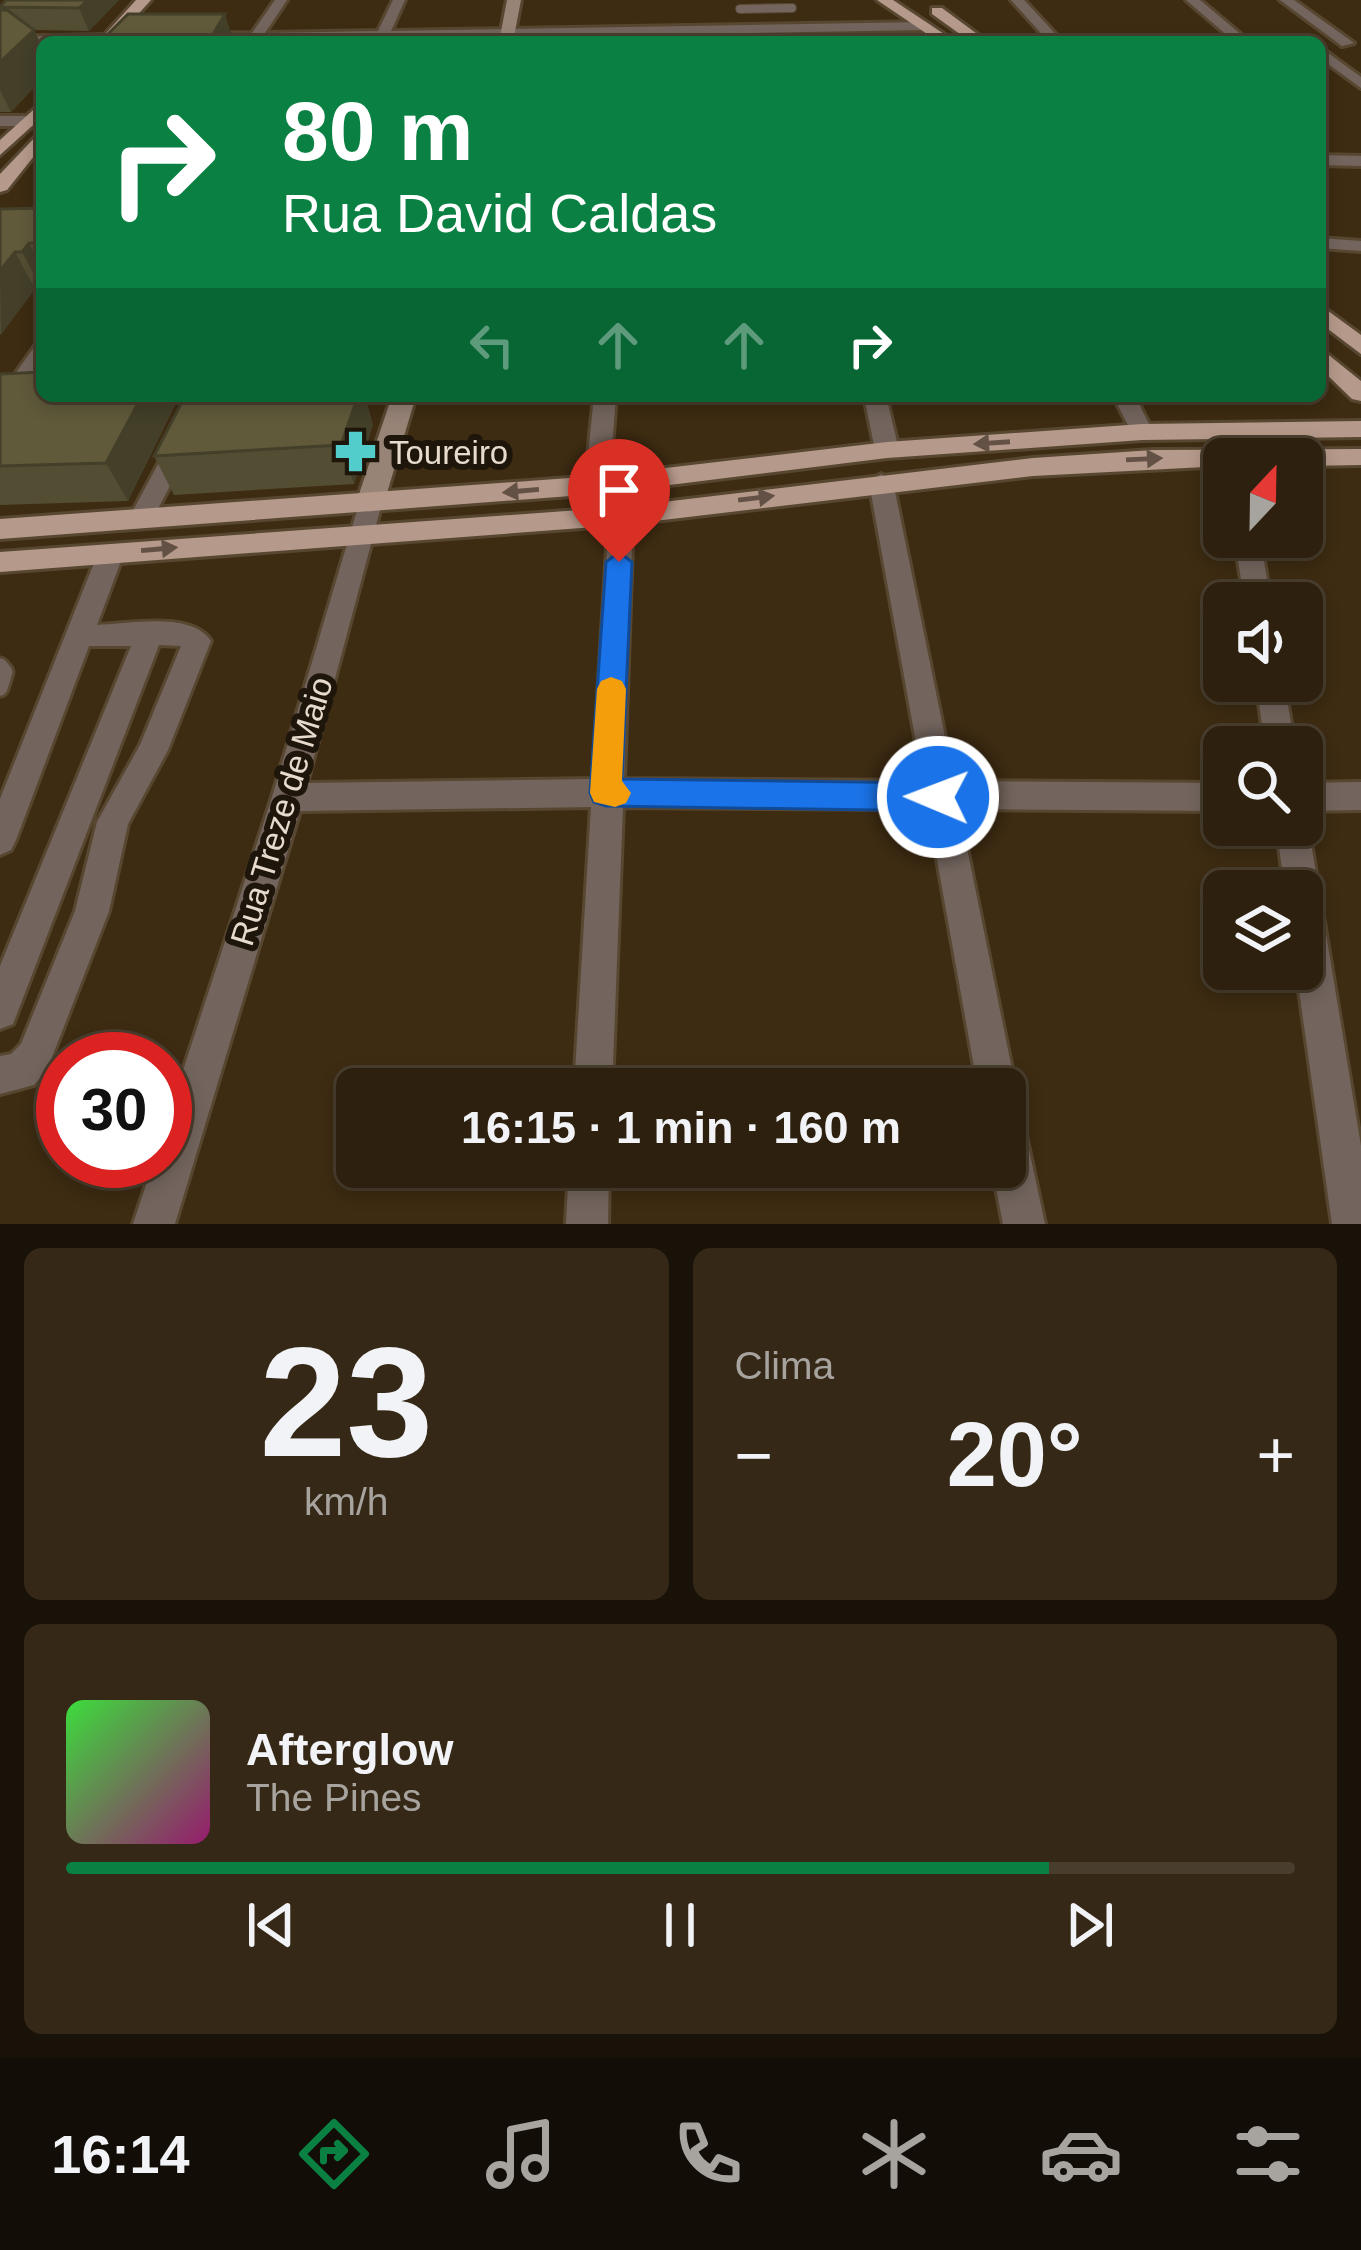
<!DOCTYPE html>
<html lang="pt">
<head>
<meta charset="utf-8">
<style>
	:root { --surface:#2e200e; --page:#362817; --text:#f1f3f6; --muted:#a7a39e; --line:#493e2e; --accent:#0b8043 }
	body { margin:0; font-family:Arial,sans-serif; background:var(--page); color:var(--text); height:100vh; display:flex; flex-direction:column; font-size:45px; white-space:nowrap }
	* { box-sizing:border-box; margin:0 }
	p { font-size:39px; color:var(--muted) }
	.icon { flex:none; width:66px; height:66px; fill:none; stroke:currentColor; stroke-width:2; stroke-linecap:round; stroke-linejoin:round }
	.map { position:relative; height:1224px; overflow:hidden }
	.drawer { display:flex; flex-direction:column; gap:24px; padding:24px; background:#191208; flex:1 }
	.drawer>* { flex:none }
	.top-card { position:absolute; left:36px; top:36px; width:1290px; height:366px; border-radius:18px; box-shadow:0 6px 18px #0003,0 0 0 3px var(--line); background:#0b8043; color:#fff; overflow:hidden }
	.needle { width:78px; rotate:22deg }
	.fabs { position:absolute; left:1203px; top:438px; display:grid; gap:24px }
	.fabs a { display:grid; place-items:center; width:120px; height:120px; border-radius:18px; background:var(--surface); box-shadow:0 6px 18px #0003,0 0 0 3px var(--line); font-size:60px }
	.speed { position:absolute; left:36px; top:1032px; display:flex; gap:24px; font-size:60px; font-weight:700; text-align:center }
	.speed>* { display:grid; place-content:center; width:156px; height:156px; border-radius:50%; background:var(--surface); box-shadow:0 6px 18px #0003,0 0 0 3px var(--line); line-height:1 }
	.speed .limit { border:18px solid #d22; background:#fff; color:#111 }
	.pin { position:absolute; display:grid; place-items:center; width:102px; height:102px; color:#fff; margin:-123px -51px; border-radius:50% 50% 50% 0; rotate:-45deg; box-shadow:0 0 12px #0007 }
	.pin .icon { rotate:45deg }
	.me { position:absolute; width:132px; margin:-66px; rotate:271deg; stroke-linejoin:round; filter:drop-shadow(0 0 9px #0008) }
	.turn { display:flex; align-items:center; gap:42px; height:252px; padding:0 48px; font-size:54px }
	.turn .icon { width:156px; height:156px; stroke-width:2.5 }
	.turn b { display:block; font-size:84px; line-height:102px }
	.lanes { display:flex; align-items:center; height:114px; padding:0 48px; background:#0003; justify-content:center; gap:60px; direction:ltr }
	.lanes .off { opacity:.35 }
	.big { font-size:90px; font-weight:700; line-height:1.1 }
	.drawer .tile { flex:1; display:flex; flex-direction:column; justify-content:center; gap:18px; min-width:0; padding:0 42px; border-radius:18px; background:var(--page) }
	.drawer .dial { align-items:center; gap:0 }
	.dial b { font-size:156px; line-height:1 }
	.song { display:flex; align-items:center; gap:36px }
	.cover { width:144px; height:144px; border-radius:18px; background:linear-gradient(135deg,hsl(120 70% 55%),hsl(320 70% 35%)) }
	.played { height:12px; border-radius:6px; background:linear-gradient(90deg,var(--accent) 80%,var(--line) 80%) }
	.keys { display:flex; justify-content:space-around; direction:ltr }
	.heat { display:flex; justify-content:space-between; align-items:center; font-size:66px; direction:ltr }
	.drawer .tiles { flex:1; display:grid; gap:24px; grid-template-columns:1fr 1fr }
	.tile:last-child { grid-column:span 2 }
	.trip { position:absolute; left:336px; top:1068px; width:690px; height:120px; border-radius:18px; background:var(--surface); box-shadow:0 6px 18px #0003,0 0 0 3px var(--line); font-weight:700; line-height:120px; text-align:center }
	.tabs { display:flex; height:192px; justify-content:space-around; align-items:center; background:#120d06; color:var(--muted) }
	.tabs .icon { width:84px; height:84px }
	.tabs .current { color:var(--accent) }
	.tabs b { font-size:54px; color:var(--text) }
	.map>svg:first-child { display:block }
</style>
</head>
<body>
<div class="map">
<svg width="1361" height="1224" viewBox="0 0 1361 1224">
	<rect width="100%" height="100%" fill="#3d2b12"/>
	<g fill="none" stroke-linecap="round" stroke-linejoin="round">
		<defs>
			<path id="lane-far1" d="M 740,9 L 792,8"/>
			<path id="lane" d="M 0,666 L 5,672 L 0,688"/>
			<path id="street" d="M 275,0 L 287,0 L 265,33 L 378,31 L 393,0 L 405,0 L 391,31 L 926,22 L 932,26 L 926,30 L 198,42 L 191,38 L 198,34 L 252,33 Z
				M 1011,0 L 1024,0 L 1063,42 L 1049,42 Z
				M 1186,0 L 1200,0 L 1250,42 L 1235,42 Z
				M 1280,0 L 1294,0 L 1354,43 L 1342,46 Z
				M 108,35 L 113,42 L 0,45 L 0,37 Z
				M 1320,47 L 1361,77 L 1361,88 L 1320,58 Z
				M 0,116 L 28,116 L 36,121 L 28,126 L 0,126 Z
				M 1320,155 L 1361,156 L 1361,166 L 1320,165 Z
				M 1320,238 L 1361,241 L 1361,251 L 1320,248 Z
				M 42,344 L 42,365 L 8,416 L 0,418 L 0,395 L 35,346 Z
				M 195,396 L 217,396 L 150,524 L 132,524 L 129,518 Z
				M 594,396 L 616,396 L 609,485 L 597,493 L 585,485 Z
				M 864,396 L 886,396 L 899,450 L 895,455 L 879,455 L 875,450 Z
				M 1113,396 L 1135,396 L 1153,432 L 1150,437 L 1134,437 Z
				M 881,474 L 893,482 L 954,781 L 1224,783 L 1224,811 L 959,809 L 1016,1089 L 1011,1103 L 1005,1105 L 1005,1089 L 978,1089 L 928,809 L 623,807 L 612,1089 L 574,1089 L 591,807 L 300,811 L 175,1224 L 133,1224 L 154,1161 L 165,1161 L 165,1126 L 272,797 L 361,497 L 379,497 L 382,503 L 307,783 L 593,779 L 609,516 L 621,507 L 633,516 L 624,779 L 923,781 L 869,482 Z
				M 1234,537 L 1260,537 L 1271,603 L 1245,603 Z
				M 111,544 L 124,553 L 97,625 C 129,624 191,611 211,641 L 168,750 L 128,824 L 109,911 L 47,1070 L 34,1085 L 0,1094 L 0,1056 L 11,1054 L 21,1044 L 75,911 L 97,822 L 140,745 L 181,646 L 159,645 L 18,1011 L 13,1024 L 0,1029 L 0,966 L 131,646 L 89,646 L 16,840 L 11,850 L 0,855 L 0,799 L 98,553 Z
				M 1256,681 L 1284,681 L 1295,747 L 1265,747 Z
				M 1361,782 L 1361,810 L 1302,811 L 1302,783 Z
				M 1302,814 L 1308,825 L 1361,1146 L 1361,1224 L 1332,1224 L 1296,969 L 1302,969 L 1302,891 L 1285,891 L 1276,825 L 1302,825 Z
				M 1005,1111 L 1019,1117 L 1025,1131 L 1045,1224 L 1003,1224 L 992,1167 L 1005,1167 Z
				M 569,1167 L 609,1167 L 608,1224 L 566,1224 Z"/>
			<path id="secondary" d="M 507,0 L 521,0 L 513,42 L 499,42 Z
				M 392,396 L 416,396 L 384,503 L 370,512 L 356,503 Z"/>
			<path id="primary" d="M 136,0 L 151,0 L 113,42 L 98,42 Z
				M 877,0 L 893,0 L 956,42 L 939,42 Z
				M 932,8 L 942,8 L 988,42 L 971,42 L 932,14 Z
				M 42,102 L 42,117 L 0,155 L 0,140 Z
				M 42,130 L 42,146 L 7,190 L 0,192 L 0,174 Z
				M 1320,305 L 1361,335 L 1361,354 L 1320,323 Z
				M 1320,348 L 1361,381 L 1361,401 L 1352,399 L 1320,368 Z
				M 1361,421 L 1361,437 L 1142,440 L 887,458 L 597,494 L 0,539 L 0,519 L 597,476 L 887,442 L 1142,424 Z
				M 1361,449 L 1361,465 L 1302,466 L 1302,459 L 1224,459 L 1224,466 L 1033,476 L 621,525 L 0,572 L 0,552 L 621,507 L 1033,458 L 1153,450 Z"/>
		</defs>
		<!-- lane-far1 casing -->
		<use href="#lane-far1" stroke="#584730" stroke-width="10"/>
		<!-- lane casing -->
		<use href="#lane" stroke="#584730" stroke-width="21"/>
		<!-- street casing -->
		<use href="#street" stroke="#584730" stroke-width="6"/>
		<!-- secondary casing -->
		<use href="#secondary" stroke="#584730" stroke-width="6"/>
		<!-- primary casing -->
		<use href="#primary" stroke="#584730" stroke-width="6"/>
		<!-- lane-far1 -->
		<use href="#lane-far1" stroke="#73655e" stroke-width="8"/>
		<!-- lane -->
		<use href="#lane" stroke="#73655e" stroke-width="15"/>
		<!-- street -->
		<use href="#street" fill="#73655e" fill-rule="evenodd"/>
		<!-- secondary -->
		<use href="#secondary" fill="#988377" fill-rule="evenodd"/>
		<!-- primary -->
		<use href="#primary" fill="#b5998a" fill-rule="evenodd"/>
	</g>
	<!-- wall -->
	<path fill="#534d33" d="M 6,0 L 119,0 L 89,31 L 34,30 L 42,47 L 42,79 L 11,112 L 0,112 L 0,5 Z
		M 128,14 L 234,42 L 109,42 L 106,36 Z
		M 42,208 L 42,289 L 35,289 L 0,335 L 0,209 Z
		M 0,374 L 42,396 L 171,396 L 175,405 L 128,501 L 0,505 Z
		M 373,424 L 354,484 L 174,495 L 154,456 Z"/>
	<!-- shaded-wall -->
	<path fill="#433f29" d="M 88,0 L 119,0 L 89,31 L 79,8 Z
		M 225,14 L 234,42 L 214,42 L 212,36 Z
		M 34,30 L 42,47 L 42,79 L 11,112 L 0,90 L 0,62 Z
		M 29,243 L 42,268 L 42,289 L 22,252 Z
		M 15,252 L 35,289 L 1,335 L 0,271 Z
		M 142,396 L 171,396 L 175,405 L 128,501 L 106,463 Z
		M 358,396 L 365,396 L 373,424 L 354,484 L 341,445 Z"/>
	<!-- building -->
	<path fill="#605a3b" stroke="#433f29" stroke-width="3" d="M 6,0 L 88,0 L 79,8 L 0,7 Z
		M 0,10 L 7,10 L 34,30 L 0,62 Z
		M 128,14 L 225,14 L 212,36 L 106,36 Z
		M 42,208 L 42,243 L 29,243 L 22,252 L 15,252 L 0,271 L 0,209 Z
		M 42,372 L 42,396 L 142,396 L 106,463 L 0,466 L 0,374 Z
		M 185,396 L 358,396 L 341,445 L 154,456 Z"/>
	<!-- one-way arrows -->
	<defs><path id="oneway-solid" d="M-6-.8H1V-3.2L6.5 0L1 3.2V.8H-6Z" transform="scale(3)"/></defs>
	<g fill="#625144">
		<use href="#oneway-solid" transform="translate(992 443) rotate(176)"/>
		<use href="#oneway-solid" transform="translate(1144 459) rotate(-3)"/>
		<use href="#oneway-solid" transform="translate(521 491) rotate(175)"/>
		<use href="#oneway-solid" transform="translate(756 498) rotate(-7)"/>
		<use href="#oneway-solid" transform="translate(159 549) rotate(-5)"/>
	</g>
	<!-- route -->
	<path fill="#1a73e8" stroke="#114b97" stroke-width="3" d="M 619,552 L 632,562 L 622,779 L 938,783 L 949,788 L 954,797 L 949,807 L 938,811 L 606,806 L 594,802 L 590,793 L 606,562 Z"/>
	<!-- slow -->
	<path fill="#f59e0b" d="M 611,677 L 622,681 L 626,689 L 622,781 L 631,793 L 626,803 L 615,807 L 594,802 L 590,793 L 597,689 L 601,681 Z"/>
	<!-- icons -->
	<defs>
		<symbol id="pharmacy-bare" viewBox="-9 -9 18 18"><path d="M-2-6h4v4h4v4h-4v4h-4v-4h-4v-4h4Z" fill="#52cdcc" stroke="#1e160b" stroke-width="2.5" paint-order="stroke"/></symbol>
	</defs>
	<g fill-rule="evenodd">
		<use href="#pharmacy-bare" x="326" y="422" width="59" height="59"/>
	</g>
	<g text-anchor="middle" stroke-width="12" stroke-linejoin="round" paint-order="stroke">
		<!-- poi labels -->
		<g font-size="33" fill="#e7dbcd" stroke="#1e160b" text-anchor="start">
			<text x="389" y="464">Toureiro</text>
		</g>
		<!-- street labels -->
		<g font-size="33" fill="#e7dbcd" stroke="#1e160b">
			<text transform="translate(281 811) rotate(-73)" y="12">Rua Treze de Maio</text>
		</g>
	</g>
</svg>
<div class="fabs">
<a><svg class="needle" viewBox="-14 -14 28 28"><path d="M0-13l5 13h-10z" fill="#e53935"/><path d="M0 13l5-13h-10z" fill="#a7a39e"/></svg></a>
<a><svg class="icon" aria-label="sound" viewBox="0 0 24 24"><path d="M4 9h4l5-4v14l-5-4H4zM17 9q2 3 0 6"/></svg></a>
<a><svg class="icon" aria-label="search" viewBox="0 0 24 24"><circle cx="10" cy="10" r="6"/><path d="M15 15l6 6"/></svg></a>
<a><svg class="icon" aria-label="layers" viewBox="0 0 24 24"><path d="M12 4l9 5-9 5-9-5zM3 14l9 5 9-5"/></svg></a>
</div>
<div class="speed"><div class="limit">30</div></div>
<div class="pin" style="left:619px;top:562px;background:#d93025"><svg class="icon" aria-label="arrive" viewBox="0 0 24 24"><path d="M6 21V4h12l-3 4 3 4H6"/></svg></div>
<svg class="me" style="left:938px;top:797px" viewBox="-20 -20 40 40"><circle r="17" fill="#1a73e8" stroke="#fff" stroke-width="3"/><path d="M0-11L8 9 0 5-8 9z" fill="#fff"/></svg>
<div class="trip">16:15 · 1 min · 160 m</div>
<div class="top-card">
<div class="turn"><svg class="icon" aria-label="right" viewBox="0 0 24 24"><path d="M7 20v-9h11M14 6l5 5-5 5"/></svg><div><b>80 m</b>Rua David Caldas</div></div>
<div class="lanes"><svg class="icon off" aria-label="left" viewBox="0 0 24 24"><path d="M17 20v-9H6M10 6l-5 5 5 5"/></svg><svg class="icon off" aria-label="ahead" viewBox="0 0 24 24"><path d="M12 20V5M6 11l6-6 6 6"/></svg><svg class="icon off" aria-label="ahead" viewBox="0 0 24 24"><path d="M12 20V5M6 11l6-6 6 6"/></svg><svg class="icon" aria-label="right" viewBox="0 0 24 24"><path d="M7 20v-9h11M14 6l5 5-5 5"/></svg></div>
</div>
</div>
<section class="drawer">
<div class="tiles">
<div class="tile dial"><b>23</b><p>km/h</p></div>
<div class="tile"><p>Clima</p>
<div class="heat"><a>−</a><b class="big">20°</b><a>+</a></div>
</div>
<div class="tile">
<div class="song"><i class="cover"></i><div><b>Afterglow</b><p>The Pines</p></div></div>
<div class="played"></div>
<div class="keys"><svg class="icon" aria-label="previous" viewBox="0 0 24 24"><path d="M18 5L8 12l10 7zM5 5v14"/></svg><svg class="icon" aria-label="pause" viewBox="0 0 24 24"><path d="M8 5v14M16 5v14"/></svg><svg class="icon" aria-label="next" viewBox="0 0 24 24"><path d="M6 5l10 7-10 7zM19 5v14"/></svg></div>
</div>
</div>
</section>
<nav class="tabs">
<b>16:14</b>
<svg class="icon current" aria-label="directions" viewBox="0 0 24 24"><path d="M12 3l9 9-9 9-9-9zM9 14v-3h6M13 9l2 2-2 2"/></svg>
<svg class="icon" aria-label="music" viewBox="0 0 24 24"><path d="M9 18V5l10-2v13"/><circle cx="6" cy="18" r="3"/><circle cx="16" cy="16" r="3"/></svg>
<svg class="icon" aria-label="phone" viewBox="0 0 24 24"><path d="M5 4h4l2 5-3 2q2 4 5 5l2-3 5 2v4C11 20 4 13 5 4z"/></svg>
<svg class="icon" aria-label="climate" viewBox="0 0 24 24"><path d="M12 3v18M4 7l16 10M4 17L20 7"/></svg>
<svg class="icon" aria-label="car" viewBox="0 0 24 24"><path d="M5 17H2v-5l4-1 3-4h7l3 4 3 1v5h-3M9 17h6M6 11h13"/><circle cx="7" cy="17" r="2"/><circle cx="17" cy="17" r="2"/></svg>
<svg class="icon" aria-label="filters" viewBox="0 0 24 24"><path d="M4 7h16M4 17h16"/><circle cx="9" cy="7" r="2"/><circle cx="15" cy="17" r="2"/></svg>
</nav>
</body>
</html>
